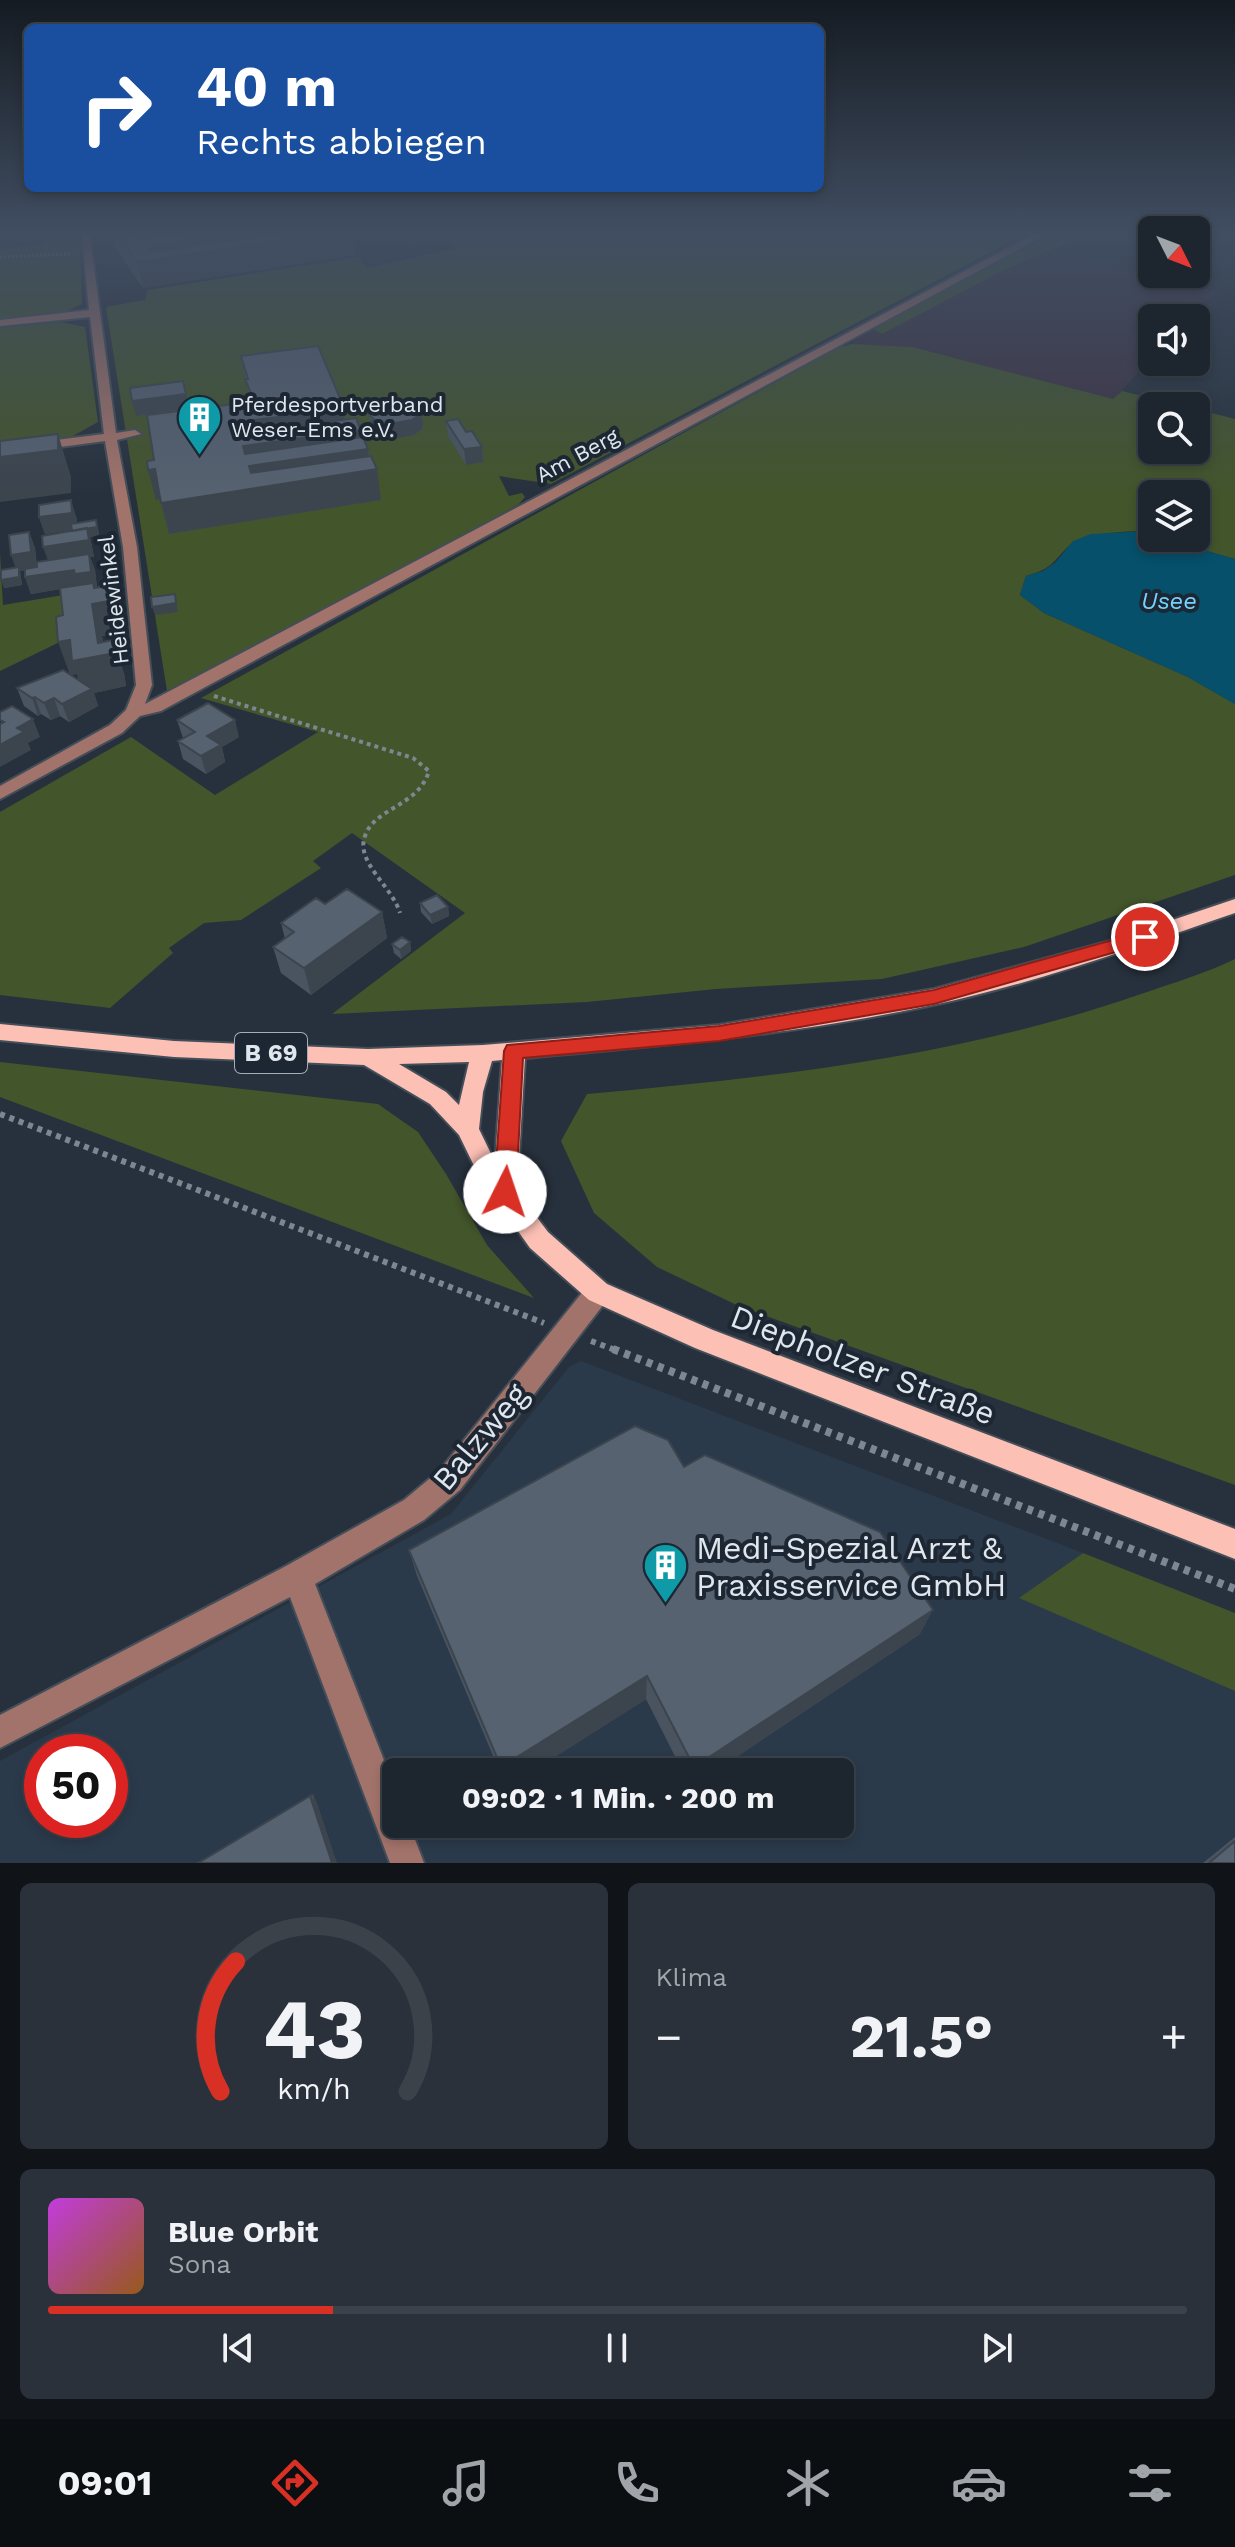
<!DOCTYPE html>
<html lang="de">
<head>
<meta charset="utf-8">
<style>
	:root { --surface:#1d252e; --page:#2a313a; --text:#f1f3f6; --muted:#a0a5aa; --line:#3b424a; --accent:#d93025 }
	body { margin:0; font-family:"Work Sans",sans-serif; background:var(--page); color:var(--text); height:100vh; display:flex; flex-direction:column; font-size:30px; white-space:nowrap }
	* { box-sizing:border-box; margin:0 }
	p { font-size:26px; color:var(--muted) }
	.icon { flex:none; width:44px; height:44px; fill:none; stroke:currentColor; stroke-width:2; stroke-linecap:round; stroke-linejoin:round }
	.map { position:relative; height:1863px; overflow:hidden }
	.drawer { display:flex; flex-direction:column; gap:20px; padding:20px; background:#101419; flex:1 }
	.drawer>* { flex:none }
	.top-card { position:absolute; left:24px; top:24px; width:800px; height:168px; border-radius:12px; box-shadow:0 4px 12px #0003,0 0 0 2px var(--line); background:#1a4fa0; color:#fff; overflow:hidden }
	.needle { width:52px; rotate:132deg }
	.tools { position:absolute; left:1138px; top:216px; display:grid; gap:16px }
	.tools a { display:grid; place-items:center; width:72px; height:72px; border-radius:12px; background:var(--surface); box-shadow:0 4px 12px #0003,0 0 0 2px var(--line); font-size:40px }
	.speed { position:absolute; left:24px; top:1734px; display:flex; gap:16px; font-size:40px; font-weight:700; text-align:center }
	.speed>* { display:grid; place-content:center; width:104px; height:104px; border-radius:50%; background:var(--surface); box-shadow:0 4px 12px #0003,0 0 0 2px var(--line); line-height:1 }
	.speed .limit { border:12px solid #d22; background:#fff; color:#111 }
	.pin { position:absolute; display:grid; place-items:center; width:68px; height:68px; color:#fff; margin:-34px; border:4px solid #fff; border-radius:50%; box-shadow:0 2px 8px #0007 }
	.me { position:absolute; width:88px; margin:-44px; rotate:4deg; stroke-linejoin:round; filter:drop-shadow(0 0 6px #0008) }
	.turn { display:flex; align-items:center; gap:28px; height:168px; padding:0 40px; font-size:36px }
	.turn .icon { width:104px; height:104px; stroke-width:2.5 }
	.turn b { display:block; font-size:56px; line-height:68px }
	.big { font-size:60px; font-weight:700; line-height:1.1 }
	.drawer .widget { flex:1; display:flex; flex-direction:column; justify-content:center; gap:12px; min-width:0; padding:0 28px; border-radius:12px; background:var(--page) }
	.drawer .dial { align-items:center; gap:0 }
	.dial svg { height:208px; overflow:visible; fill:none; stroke:var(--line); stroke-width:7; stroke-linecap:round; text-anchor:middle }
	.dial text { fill:var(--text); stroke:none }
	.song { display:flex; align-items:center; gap:24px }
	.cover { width:96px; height:96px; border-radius:12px; background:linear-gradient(135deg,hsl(290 70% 55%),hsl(30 70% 35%)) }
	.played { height:8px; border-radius:4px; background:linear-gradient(90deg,var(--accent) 25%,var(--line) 25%) }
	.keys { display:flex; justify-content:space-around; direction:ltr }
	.heat { display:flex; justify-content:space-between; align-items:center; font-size:44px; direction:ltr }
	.drawer .tiles { flex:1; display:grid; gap:20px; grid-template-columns:1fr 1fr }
	.widget:last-child { grid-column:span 2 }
	.trip { position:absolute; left:382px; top:1758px; width:472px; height:80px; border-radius:12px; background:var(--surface); box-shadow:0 4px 12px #0003,0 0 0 2px var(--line); font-weight:700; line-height:80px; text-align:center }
	.tab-bar { display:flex; height:128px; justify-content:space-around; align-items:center; background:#0c0f12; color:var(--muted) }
	.tab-bar .icon { width:56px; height:56px }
	.tab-bar .active { color:var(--accent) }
	.tab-bar b { font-size:36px; color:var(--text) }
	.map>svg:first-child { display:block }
</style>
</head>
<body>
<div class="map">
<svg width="1235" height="1863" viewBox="0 0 1235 1863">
	<rect width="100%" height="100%" fill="#27313d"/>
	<!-- built -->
	<path fill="#2b3a4b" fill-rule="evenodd" d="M 581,1361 L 1083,1553 L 1020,1598 L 1235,1691 L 1235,1863 L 0,1863 L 0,1761 L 451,1514 L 569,1367 ZM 42,1752 L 110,1752 L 110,1820 L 42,1820 ZM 396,1772 L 840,1772 L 840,1824 L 396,1824 Z"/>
	<!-- industrial -->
	<path fill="#3d3343" d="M 1051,251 L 1219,292 L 1182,318 L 1152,318 L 1152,358 L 1113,400 L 881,348 L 851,344 L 872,328 L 883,333 L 1000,272 Z"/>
	<!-- green -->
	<path fill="#43552b" d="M 52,235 L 93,235 L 80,237 L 82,304 L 65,312 L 0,320 L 0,248 L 39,246 Z
		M 444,235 L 1023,235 L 551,484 L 499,476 L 509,496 L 522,493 L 525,497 L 519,504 L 378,582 L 167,691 L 106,307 L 145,300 L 148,290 L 358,257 L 367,268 L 458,248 Z
		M 1051,235 L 1086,235 L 1000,272 L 882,334 L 872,328 Z
		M 61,322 L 85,327 L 98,422 L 71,437 L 0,446 L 0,328 Z
		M 851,344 L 912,347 L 1113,399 L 1122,391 L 1182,406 L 1152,406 L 1152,450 L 1196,450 L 1196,409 L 1235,419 L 1235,559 L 1210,552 L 1181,538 L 1196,538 L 1196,494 L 1152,494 L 1152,531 C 1134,531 1084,532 1071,544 C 1052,561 1055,568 1026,576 L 1020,595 L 1044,613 L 1188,677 L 1235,704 L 1235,875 L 1024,947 L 882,979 L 716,989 L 587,1002 L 332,1014 L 465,913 L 352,833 L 313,861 L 321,868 L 241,920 L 204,923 L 169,948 L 173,953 L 110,1008 L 0,995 L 0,812 L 131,737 L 215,795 L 318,732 L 201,698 L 838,348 Z
		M 0,553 L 3,605 L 100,589 L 68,638 L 0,671 Z
		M 1235,959 L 1235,1485 L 741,1307 L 657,1267 L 594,1213 L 561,1141 L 587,1094 C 775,1077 958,1057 1138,995 C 1170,984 1204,974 1235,959 Z
		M 0,1062 L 378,1104 L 418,1132 L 446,1174 L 487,1245 L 534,1298 L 0,1097 Z
		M 1083,1553 L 1235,1613 L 1235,1691 L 1019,1598 Z"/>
	<!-- water -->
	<path fill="#06506b" d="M 1152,531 L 1152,538 L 1181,538 L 1210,552 L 1235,559 L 1235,704 L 1188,677 L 1044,613 L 1020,595 L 1026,576 L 1043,571 L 1055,563 L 1073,541 L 1091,534 Z"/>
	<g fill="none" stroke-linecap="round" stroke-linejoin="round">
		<defs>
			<path id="minor" d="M 82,235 L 90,237 L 116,433 L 135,430 L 141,434 L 117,440 L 137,547 L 152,685 L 145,704 L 1033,235 L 1045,235 L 196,692 L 161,711 L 140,716 L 122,733 L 0,799 L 0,786 L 110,725 L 126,710 L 136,685 L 123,547 L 105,441 L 0,455 L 0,447 L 104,434 L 90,317 L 0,326 L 0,320 L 89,310 Z
				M 598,1280 L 607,1284 L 611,1292 L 607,1300 L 460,1490 L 424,1520 L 315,1584 L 396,1791 L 396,1824 L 409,1824 L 424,1863 L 390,1863 L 290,1597 L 0,1748 L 0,1715 L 286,1566 L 404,1500 L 440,1470 L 589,1284 Z"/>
			<path id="major" d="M 1235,899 L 1235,913 C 1136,947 1036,983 933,1005 C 799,1034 661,1046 525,1058 L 517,1191 L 548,1232 L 607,1284 L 713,1330 L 1235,1529 L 1235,1559 L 695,1348 L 589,1300 L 530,1248 L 479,1176 L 459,1135 L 430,1104 L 364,1065 L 174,1057 L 0,1040 L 0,1024 L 174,1041 L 368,1049 L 483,1045 L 719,1025 L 934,989 L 1110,941 ZM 502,1060 L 495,1162 L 479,1129 L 483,1092 L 492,1061 ZM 469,1062 L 459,1105 L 446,1092 L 399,1064 Z"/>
		</defs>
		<!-- minor casing -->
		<use href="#minor" stroke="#444e59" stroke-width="4"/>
		<!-- major casing -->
		<use href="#major" stroke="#444e59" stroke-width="4"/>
		<!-- path-far3 -->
		<path stroke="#7e8791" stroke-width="3" stroke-dasharray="2 2" stroke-linecap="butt" d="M 0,257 L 71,254"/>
		<!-- path-far2 -->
		<path stroke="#7e8791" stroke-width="4" stroke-dasharray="4 4" stroke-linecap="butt" d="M 214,696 L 413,758 L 429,771 C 418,807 375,807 365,836 C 355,862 392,886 400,913"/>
		<!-- path-far1 -->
		<path stroke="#7e8791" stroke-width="6" stroke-dasharray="5 5" stroke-linecap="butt" d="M 0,1114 L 544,1323
			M 591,1341 L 618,1351"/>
		<!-- path -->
		<path stroke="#7e8791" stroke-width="8" stroke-dasharray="6 6" stroke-linecap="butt" d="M 613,1349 L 1235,1589"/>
		<!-- minor -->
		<use href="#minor" fill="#a2736a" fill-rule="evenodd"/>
		<!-- major -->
		<use href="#major" fill="#fcc0b5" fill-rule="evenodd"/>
	</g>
	<!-- wall -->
	<path fill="#4a5460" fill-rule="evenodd" d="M 113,235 L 352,235 L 355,255 L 143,288 L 116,249 Z
		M 395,235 L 432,235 L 432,237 L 418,243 L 396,241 Z
		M 241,356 L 361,430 L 362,437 L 368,449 L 381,500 L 169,534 L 160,500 L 156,500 L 154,460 L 236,408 L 251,406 Z
		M 370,416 L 423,424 L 422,429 L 414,435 L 386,440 L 373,437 Z
		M 446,421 L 466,432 L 482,447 L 483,462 L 466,465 L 448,436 Z
		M 76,516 L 77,523 L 98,528 L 99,535 L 90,537 L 94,557 L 90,557 L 95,570 L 97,588 L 107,586 L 117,618 L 119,633 L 102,636 L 103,642 L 124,673 L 126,686 L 94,693 L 98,706 L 69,722 L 60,716 L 51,720 L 41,714 L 38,716 L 24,706 L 17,688 L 70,675 L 60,589 L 31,594 L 25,577 L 25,570 L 20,571 L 22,585 L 4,588 L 15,568 L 29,532 L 35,548 L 37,567 L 48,560 L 72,531 L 71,530 L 45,534 L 39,517 ZM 77,674 L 79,681 L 70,675 Z
		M 177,720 L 239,737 L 222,747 L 225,762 L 206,774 L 183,759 L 178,741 L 183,738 Z
		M 420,903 L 448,907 L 449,916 L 432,924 L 421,912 Z
		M 325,904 L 382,912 L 387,938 L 311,995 L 281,973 L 273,947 L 285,939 L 281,923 Z
		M 410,942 L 411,951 L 401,959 L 394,953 L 392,944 Z
		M 684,1467 L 920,1634 L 714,1772 L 683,1772 L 646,1699 L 531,1772 L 500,1772 L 417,1576 L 409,1550 Z
		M 1235,1837 L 1235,1863 L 1203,1863 L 1230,1841 Z"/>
	<!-- shaded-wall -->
	<path fill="#3c454e" d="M 132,235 L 352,235 L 355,255 L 143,288 Z
		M 417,235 L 432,235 L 432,237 L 418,243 Z
		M 186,394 L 190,408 L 136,416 L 132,401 Z
		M 342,403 L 346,432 L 361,430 L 363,450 L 368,449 L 371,470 L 377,469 L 381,500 L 169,534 L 161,503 L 237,422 L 316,406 Z
		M 421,409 L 423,424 L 422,429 L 414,435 L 386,440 L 384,425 Z
		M 58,434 L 71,477 L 71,493 L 0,502 L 0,457 Z
		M 482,447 L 483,462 L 466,465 L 464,449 Z
		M 155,469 L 163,499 L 156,500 L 148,470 Z
		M 71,500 L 76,516 L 78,529 L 45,534 L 39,517 Z
		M 96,520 L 99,535 L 90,537 L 94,557 L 90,557 L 95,570 L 97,588 L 107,586 L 117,618 L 119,633 L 102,636 L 105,655 L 113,640 L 124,673 L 126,686 L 94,693 L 98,706 L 69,722 L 62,704 L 83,694 L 77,674 L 70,675 L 58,642 L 79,586 L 31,594 L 25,577 L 74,570 L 91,572 L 49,563 L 43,547 L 74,539 Z
		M 29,532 L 35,548 L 37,568 L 20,571 L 22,585 L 4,588 L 1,580 L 17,572 L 11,555 Z
		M 175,594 L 178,612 L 155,615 L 152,607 Z
		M 35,697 L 41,714 L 38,716 L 32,698 Z
		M 54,698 L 60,716 L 51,720 L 44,703 Z
		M 33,719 L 40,737 L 28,743 L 31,750 L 0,767 L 0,745 L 17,728 Z
		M 235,720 L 239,737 L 222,747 L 225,762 L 206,774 L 201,756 L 207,736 Z
		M 448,907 L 449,916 L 432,924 L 430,915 Z
		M 382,912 L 387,938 L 311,995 L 304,968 Z
		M 410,942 L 411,951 L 401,959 L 400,950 Z
		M 933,1610 L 920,1634 L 714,1772 L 693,1772 L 694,1767 Z
		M 647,1676 L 646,1699 L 531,1772 L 503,1772 L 501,1767 Z
		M 313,1795 L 316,1800 L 337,1863 L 332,1863 L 310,1796 Z"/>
	<!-- building -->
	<path fill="#566270" stroke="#3c454e" stroke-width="2" d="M 117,235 L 139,235 L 141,238 L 166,235 L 229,235 L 146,247 L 150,252 L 264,235 L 318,235 L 137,262 Z
		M 318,346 L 342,403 L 316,406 L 318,412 L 237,422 L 240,434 L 356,418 L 361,430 L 243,446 L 245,454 L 363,437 L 368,449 L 249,466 L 251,473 L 371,456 L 377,469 L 161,503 L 155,469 L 148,470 L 147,461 L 154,460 L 147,415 L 234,404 L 236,408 L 256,405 L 245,379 L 248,379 L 241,356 Z
		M 183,381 L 186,394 L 132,401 L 130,388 Z
		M 404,401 L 421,409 L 420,414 L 412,420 L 384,425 L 371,422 L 375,420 L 370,416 L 371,409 L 378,405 Z
		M 458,419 L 466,432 L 472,431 L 482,447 L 464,449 L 446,421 Z
		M 58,434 L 58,450 L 0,457 L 0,441 Z
		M 71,500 L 72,513 L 39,517 L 39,505 Z
		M 96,520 L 97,527 L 72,531 L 71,524 Z
		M 87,528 L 89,540 L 43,547 L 42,536 Z
		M 29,532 L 31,552 L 11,555 L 9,535 Z
		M 89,554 L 91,572 L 75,574 L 74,570 L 25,577 L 25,569 L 37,567 L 37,562 Z
		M 19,567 L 19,577 L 1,580 L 1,570 Z
		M 93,583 L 94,588 L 107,586 L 109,601 L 92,604 L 98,643 L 113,640 L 115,653 L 72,661 L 70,640 L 58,642 L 56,617 L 63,615 L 60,588 Z
		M 175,594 L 176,603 L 152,607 L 151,597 Z
		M 63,670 L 92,689 L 62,704 L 54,698 L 44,703 L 35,697 L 32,698 L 17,688 Z
		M 208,703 L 235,720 L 207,736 L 221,745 L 201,756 L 178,741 L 195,732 L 177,720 Z
		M 12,706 L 33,719 L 17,728 L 24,732 L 0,745 L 0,724 L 4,722 L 0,720 L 0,712 Z
		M 347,889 L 382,912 L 304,968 L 273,947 L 294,932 L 281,923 L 316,898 L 325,904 Z
		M 437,895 L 448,907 L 430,915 L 420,903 Z
		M 402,937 L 410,942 L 400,950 L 392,944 Z
		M 635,1426 L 668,1440 L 684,1467 L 705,1455 L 880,1532 L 933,1610 L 694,1767 L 647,1676 L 501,1767 L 409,1550 Z
		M 313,1795 L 316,1806 L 310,1796 Z
		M 310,1796 L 332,1863 L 198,1863 Z
		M 1235,1841 L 1235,1863 L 1209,1863 Z"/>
	<!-- sky -->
	<linearGradient id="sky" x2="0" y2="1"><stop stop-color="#151b22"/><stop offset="0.47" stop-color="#414e62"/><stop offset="1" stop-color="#414e62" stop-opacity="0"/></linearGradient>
	<rect width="1235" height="496" fill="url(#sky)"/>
	<!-- route -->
	<path fill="#d93025" stroke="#8d1f18" stroke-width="2" d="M 1145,931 L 1154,937 L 1151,942 L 934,1004 L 719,1041 L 523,1058 L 516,1192 L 513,1198 L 505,1201 L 497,1198 L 494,1192 L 504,1051 L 507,1045 L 719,1026 L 934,990 Z"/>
	<!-- icons -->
	<defs>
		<symbol id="building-pin" viewBox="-11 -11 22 30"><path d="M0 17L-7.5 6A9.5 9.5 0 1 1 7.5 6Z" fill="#0f9aa8" stroke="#1d2733"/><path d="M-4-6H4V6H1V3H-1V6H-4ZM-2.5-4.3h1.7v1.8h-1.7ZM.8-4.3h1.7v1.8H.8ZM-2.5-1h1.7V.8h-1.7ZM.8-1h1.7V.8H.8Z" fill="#fff"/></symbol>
	</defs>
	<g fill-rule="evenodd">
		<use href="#building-pin" x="174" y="392" width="51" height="69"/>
		<use href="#building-pin" x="640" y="1540" width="51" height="69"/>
	</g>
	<g text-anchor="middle" stroke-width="8" stroke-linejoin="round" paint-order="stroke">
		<!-- far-poi labels -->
		<g font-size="22" fill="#dfe6ee" stroke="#1d2733" text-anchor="start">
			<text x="231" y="412">Pferdesportverband<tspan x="231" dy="25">Weser-Ems e.V.</tspan></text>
		</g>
		<!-- far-street labels -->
		<g font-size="22" fill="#dfe6ee" stroke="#1d2733">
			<text transform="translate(577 455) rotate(-28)" y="8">Am Berg</text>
			<text transform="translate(113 600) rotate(-97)" y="8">Heidewinkel</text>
		</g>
		<!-- far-water labels -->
		<g font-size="24" font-style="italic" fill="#74d2fd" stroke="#1d2733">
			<text x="1169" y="609">Usee</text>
		</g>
		<!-- shield labels -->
		<rect fill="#1d2733" stroke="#a5adb6" stroke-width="2" x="235" y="1033" width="72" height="40" rx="6"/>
		<g font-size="24" font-weight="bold" fill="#dfe6ee">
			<text x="271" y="1061">B 69</text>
		</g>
		<!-- near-street labels -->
		<g font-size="32" fill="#dfe6ee" stroke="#1d2733">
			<text transform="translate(863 1365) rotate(21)" y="11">Diepholzer Straße</text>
			<text transform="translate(480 1437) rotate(-50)" y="11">Balzweg</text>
		</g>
		<!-- near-poi labels -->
		<g font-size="32" fill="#dfe6ee" stroke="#1d2733" text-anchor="start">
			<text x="696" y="1559">Medi-Spezial Arzt &amp;<tspan x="696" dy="37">Praxisservice GmbH</tspan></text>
		</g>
	</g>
</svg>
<div class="tools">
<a><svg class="needle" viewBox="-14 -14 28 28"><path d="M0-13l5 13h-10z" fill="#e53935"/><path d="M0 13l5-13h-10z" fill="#a0a5aa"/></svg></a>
<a><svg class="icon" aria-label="sound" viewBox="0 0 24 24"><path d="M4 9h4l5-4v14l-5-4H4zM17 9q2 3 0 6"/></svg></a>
<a><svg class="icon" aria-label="search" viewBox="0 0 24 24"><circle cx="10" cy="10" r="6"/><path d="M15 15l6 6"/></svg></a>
<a><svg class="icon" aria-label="layers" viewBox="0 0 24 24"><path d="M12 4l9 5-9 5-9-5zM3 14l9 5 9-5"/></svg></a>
</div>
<div class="speed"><div class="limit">50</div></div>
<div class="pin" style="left:1145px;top:937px;background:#d93025"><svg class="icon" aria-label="arrive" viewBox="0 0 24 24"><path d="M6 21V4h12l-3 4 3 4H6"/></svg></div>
<svg class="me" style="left:505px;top:1192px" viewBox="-20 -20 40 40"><circle r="19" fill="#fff"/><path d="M0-13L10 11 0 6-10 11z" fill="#d93025"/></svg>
<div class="trip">09:02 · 1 Min. · 200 m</div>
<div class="top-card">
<div class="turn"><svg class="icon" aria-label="right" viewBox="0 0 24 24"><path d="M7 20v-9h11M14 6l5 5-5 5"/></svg><div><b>40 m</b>Rechts abbiegen</div></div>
</div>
</div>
<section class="drawer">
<div class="tiles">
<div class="widget dial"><svg viewBox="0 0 100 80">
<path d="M14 69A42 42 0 1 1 86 69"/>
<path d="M14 69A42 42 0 0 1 20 19" stroke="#d93025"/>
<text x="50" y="56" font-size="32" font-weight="700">43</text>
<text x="50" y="72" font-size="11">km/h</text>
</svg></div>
<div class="widget"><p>Klima</p>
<div class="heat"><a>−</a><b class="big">21.5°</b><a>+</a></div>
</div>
<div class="widget">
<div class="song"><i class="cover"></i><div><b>Blue Orbit</b><p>Sona</p></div></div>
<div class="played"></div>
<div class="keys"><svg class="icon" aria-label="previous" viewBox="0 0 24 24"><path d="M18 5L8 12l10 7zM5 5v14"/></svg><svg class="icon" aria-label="pause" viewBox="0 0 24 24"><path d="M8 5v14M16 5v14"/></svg><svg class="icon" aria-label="next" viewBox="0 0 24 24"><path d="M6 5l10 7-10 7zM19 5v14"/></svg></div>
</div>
</div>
</section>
<nav class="tab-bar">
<b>09:01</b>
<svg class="icon active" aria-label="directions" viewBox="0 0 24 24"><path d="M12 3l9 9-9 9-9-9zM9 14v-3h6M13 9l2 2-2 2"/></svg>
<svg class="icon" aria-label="music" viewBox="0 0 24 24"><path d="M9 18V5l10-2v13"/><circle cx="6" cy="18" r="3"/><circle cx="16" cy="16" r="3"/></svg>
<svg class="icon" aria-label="phone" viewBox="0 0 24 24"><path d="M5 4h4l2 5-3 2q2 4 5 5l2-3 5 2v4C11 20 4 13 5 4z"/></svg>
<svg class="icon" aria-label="climate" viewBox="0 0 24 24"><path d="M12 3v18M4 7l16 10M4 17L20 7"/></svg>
<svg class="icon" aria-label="car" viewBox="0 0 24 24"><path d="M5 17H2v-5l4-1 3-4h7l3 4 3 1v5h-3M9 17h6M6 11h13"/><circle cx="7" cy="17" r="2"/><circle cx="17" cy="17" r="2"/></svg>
<svg class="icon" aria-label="filters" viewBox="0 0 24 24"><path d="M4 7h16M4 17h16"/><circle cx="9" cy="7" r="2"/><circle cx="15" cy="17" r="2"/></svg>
</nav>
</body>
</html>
